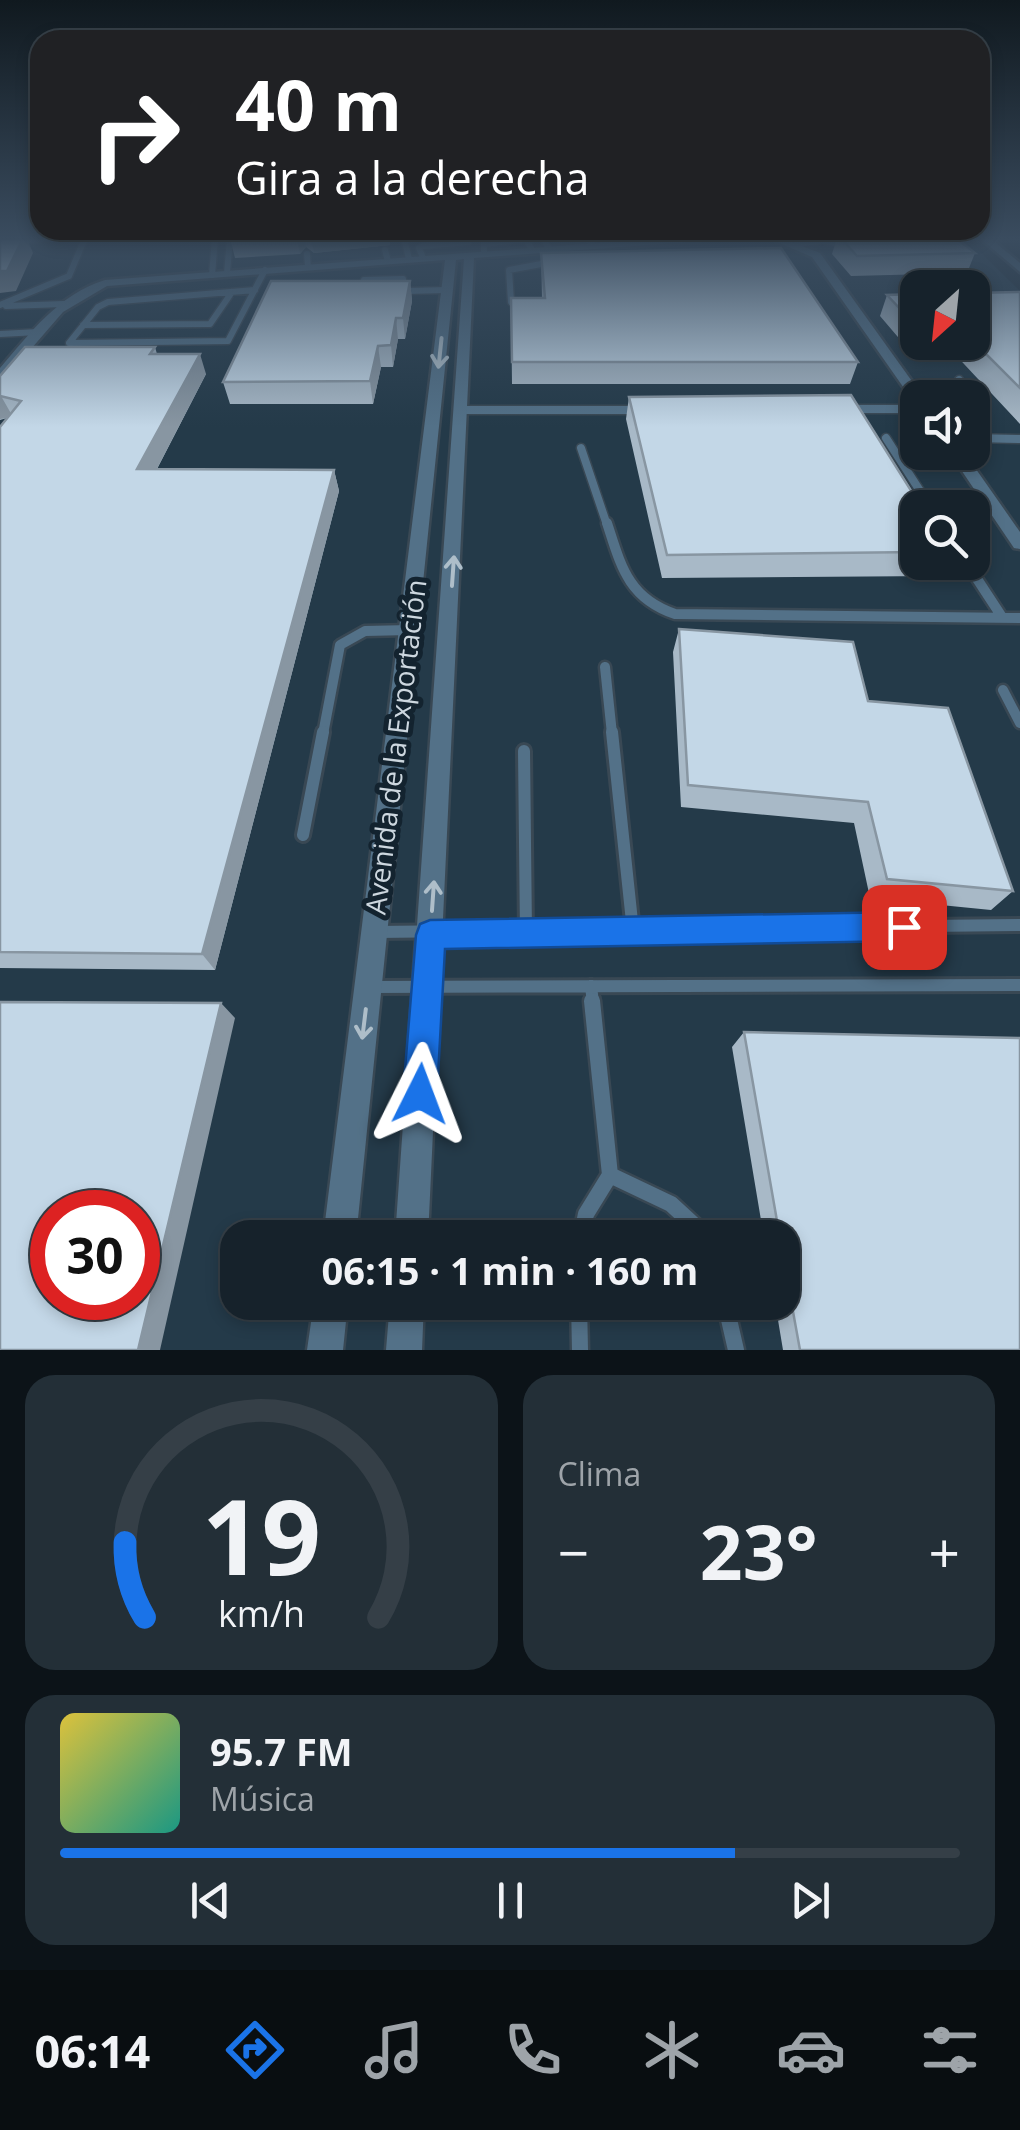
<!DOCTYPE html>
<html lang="es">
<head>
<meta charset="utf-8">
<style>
	:root { --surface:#16222b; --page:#232f37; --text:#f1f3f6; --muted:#9ea4a9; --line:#353f47; --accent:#1a73e8 }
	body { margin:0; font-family:"Open Sans",sans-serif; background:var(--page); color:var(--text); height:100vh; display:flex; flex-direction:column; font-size:38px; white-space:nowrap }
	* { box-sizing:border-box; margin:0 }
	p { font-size:32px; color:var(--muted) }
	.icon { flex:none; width:55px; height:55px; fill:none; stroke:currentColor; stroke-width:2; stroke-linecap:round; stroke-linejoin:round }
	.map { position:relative; height:1350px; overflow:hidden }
	.side { display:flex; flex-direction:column; gap:25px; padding:25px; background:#0c1318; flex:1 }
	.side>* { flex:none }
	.top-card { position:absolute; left:30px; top:30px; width:960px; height:210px; border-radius:30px; box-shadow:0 5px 15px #0003,0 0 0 2px var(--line); background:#202124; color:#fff; overflow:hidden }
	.needle { width:65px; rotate:207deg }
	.tools { position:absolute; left:900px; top:270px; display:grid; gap:20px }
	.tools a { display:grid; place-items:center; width:90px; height:90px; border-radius:20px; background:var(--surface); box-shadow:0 5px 15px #0003,0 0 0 2px var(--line); font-size:50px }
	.speed { position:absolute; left:30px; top:1190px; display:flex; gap:20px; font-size:50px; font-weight:700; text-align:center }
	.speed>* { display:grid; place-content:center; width:130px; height:130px; border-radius:50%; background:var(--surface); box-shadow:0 5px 15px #0003,0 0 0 2px var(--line); line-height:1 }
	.speed .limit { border:15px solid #d22; background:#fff; color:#111 }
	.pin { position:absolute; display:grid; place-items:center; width:85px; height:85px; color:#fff; margin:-42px; border-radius:20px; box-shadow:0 5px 15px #0006 }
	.me { position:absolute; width:110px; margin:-55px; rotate:3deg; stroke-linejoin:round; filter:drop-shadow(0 0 8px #0008) }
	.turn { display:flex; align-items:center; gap:35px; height:210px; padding:0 40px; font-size:45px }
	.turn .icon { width:130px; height:130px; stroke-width:2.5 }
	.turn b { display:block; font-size:70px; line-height:85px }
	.big { font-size:75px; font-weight:700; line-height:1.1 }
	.side .card { flex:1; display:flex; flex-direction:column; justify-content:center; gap:15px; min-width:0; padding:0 35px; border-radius:30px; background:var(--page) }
	.side .dial { align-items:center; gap:0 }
	.dial svg { height:260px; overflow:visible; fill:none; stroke:var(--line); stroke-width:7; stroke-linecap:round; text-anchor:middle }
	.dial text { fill:var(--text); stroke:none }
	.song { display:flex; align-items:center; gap:30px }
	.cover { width:120px; height:120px; border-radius:15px; background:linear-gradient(135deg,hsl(50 70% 55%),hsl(170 70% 35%)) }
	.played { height:10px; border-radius:5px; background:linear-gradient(90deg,var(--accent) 75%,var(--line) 75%) }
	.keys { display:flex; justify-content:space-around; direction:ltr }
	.heat { display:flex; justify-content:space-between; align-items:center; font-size:55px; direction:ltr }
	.side .tiles { flex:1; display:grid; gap:25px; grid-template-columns:1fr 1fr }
	.card:last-child { grid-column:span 2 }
	.trip { position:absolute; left:220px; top:1220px; width:580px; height:100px; border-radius:30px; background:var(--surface); box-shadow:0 5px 15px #0003,0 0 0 2px var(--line); font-weight:700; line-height:100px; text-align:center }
	.menu { display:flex; height:160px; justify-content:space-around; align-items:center; background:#090e11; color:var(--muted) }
	.menu .icon { width:70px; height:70px }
	.menu .current { color:var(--accent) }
	.menu b { font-size:45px; color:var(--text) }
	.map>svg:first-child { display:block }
</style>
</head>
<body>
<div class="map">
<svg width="1020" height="1350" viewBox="0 0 1020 1350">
	<rect width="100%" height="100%" fill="#1d2d39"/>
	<!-- built -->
	<path fill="#243a49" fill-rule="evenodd" d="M 41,238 L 966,238 L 1020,291 L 1020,1350 L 0,1350 L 0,241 ZM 918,288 L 972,288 L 972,342 L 918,342 ZM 918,398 L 972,398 L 972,452 L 918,452 ZM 918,508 L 972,508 L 972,562 L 918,562 ZM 52,1212 L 138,1212 L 138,1298 L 52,1298 ZM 238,1238 L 782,1238 L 782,1302 L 238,1302 Z"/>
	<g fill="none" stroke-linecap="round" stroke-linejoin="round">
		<defs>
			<path id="service-far4" d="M 404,238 L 409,259
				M 543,238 L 549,249
				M 587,238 L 593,246
				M 822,240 L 849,246
				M 0,242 L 54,238
				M 797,244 L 826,240
				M 385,250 L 388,261
				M 307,254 L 308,267
				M 484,254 L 484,244 L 526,239 L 532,250
				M 423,258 L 419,248 L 423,246 L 468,242
				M 227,273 L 230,238
				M 212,275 L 215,238
				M 364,280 L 403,279 L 402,291
				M 405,291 L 447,290
				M 511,302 L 509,270 L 552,262
				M 0,305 L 69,276 L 85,238
				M 6,306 L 64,304
				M 83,325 L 210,324 L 232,292
				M 0,334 L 38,332
				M 69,343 L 228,341 L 265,270
				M 69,343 L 98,307 L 108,302 L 255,290"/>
			<path id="service-far3" d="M 959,380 L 971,398
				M 972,400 L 977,408 L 972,411
				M 849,409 L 918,409
				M 462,410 L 637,410
				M 886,438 L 931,508
				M 972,438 L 1020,439
				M 581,448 L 607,525"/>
			<path id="service-far2" d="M 607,523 C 621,566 628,598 675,614 L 1020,618
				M 966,562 L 1002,617
				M 605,667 L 612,734
				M 1003,690 L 1020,723
				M 323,734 L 340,645 L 365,631 L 410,630"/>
			<path id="service-far1" d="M 612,732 L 633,931
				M 524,751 L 526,933
				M 303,835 L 323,732
				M 376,932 L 1020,925
				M 591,986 L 593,1003
				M 370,987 L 1020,985"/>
			<path id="service" d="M 610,1175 L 671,1204 L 708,1238
				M 581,1238 L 586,1214 L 610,1175 L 592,1001
				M 579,1302 L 580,1350
				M 725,1302 L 736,1350"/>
			<path id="minor" d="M 666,238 L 705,238 L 700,241 L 474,258 L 428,1238 L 395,1238 L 464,259 L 456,260 L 356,1238 L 323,1238 L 445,260 L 107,286 L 63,312 L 5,379 L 0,380 L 0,368 C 31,332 58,295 105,280 Z
				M 768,238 L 781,238 L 820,253 L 924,398 L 913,401 L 812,257 Z
				M 980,238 L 990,238 L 1020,263 L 1020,272 Z
				M 949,452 L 964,452 L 1020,532 L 1020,549 L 1014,548 Z
				M 314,1302 L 348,1302 L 343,1350 L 307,1350 Z
				M 390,1302 L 424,1302 L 422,1350 L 386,1350 Z"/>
		</defs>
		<!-- service-far4 casing -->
		<use href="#service-far4" stroke="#394854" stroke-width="9"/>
		<!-- service-far3 casing -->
		<use href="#service-far3" stroke="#394854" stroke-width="11"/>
		<!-- service-far2 casing -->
		<use href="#service-far2" stroke="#394854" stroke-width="15"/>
		<!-- service-far1 casing -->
		<use href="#service-far1" stroke="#394854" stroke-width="18"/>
		<!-- service casing -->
		<use href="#service" stroke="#394854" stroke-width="21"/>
		<!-- minor casing -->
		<use href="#minor" stroke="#394854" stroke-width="5"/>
		<!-- service-far4 -->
		<use href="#service-far4" stroke="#537188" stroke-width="6"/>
		<!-- service-far3 -->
		<use href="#service-far3" stroke="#537188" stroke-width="8"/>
		<!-- service-far2 -->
		<use href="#service-far2" stroke="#537188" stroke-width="10"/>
		<!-- service-far1 -->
		<use href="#service-far1" stroke="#537188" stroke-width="12"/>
		<!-- service -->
		<use href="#service" stroke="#537188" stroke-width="16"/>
		<!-- minor -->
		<use href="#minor" fill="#537188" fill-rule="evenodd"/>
	</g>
	<!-- wall -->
	<path fill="#a8b9c7" d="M 230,238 L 389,238 L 390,245 L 314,253 L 306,247 L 300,254 L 235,258 Z
		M 837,238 L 956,238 L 975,253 L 967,273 L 851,276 L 832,254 Z
		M 541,253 L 858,362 L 850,384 L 512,384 L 511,298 L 542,298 Z
		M 410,281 L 412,301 L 405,339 L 398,339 L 393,367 L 381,367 L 373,404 L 230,404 L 223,382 Z
		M 1020,292 L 1020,424 L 950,349 L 909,350 L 880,316 L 887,295 L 918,294 L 918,342 L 972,342 L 972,293 Z
		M 155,347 L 157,354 L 206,374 L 157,469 L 334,470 L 339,491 L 215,970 L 0,968 L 0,427 L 7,418 L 0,420 L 0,376 Z
		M 629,397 L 918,508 L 918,562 L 943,562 L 936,576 L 662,578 L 626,419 Z
		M 679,629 L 868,701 L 1013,891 L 991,910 L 870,898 L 854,823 L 681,807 L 673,652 Z
		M 744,1032 L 1020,1350 L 783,1350 L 775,1302 L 782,1302 L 782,1238 L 764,1238 L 732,1047 Z"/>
	<!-- shaded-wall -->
	<path fill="#8896a2" d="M 23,238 L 27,238 L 33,253 L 16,291 L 0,293 L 0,271 Z
		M 297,238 L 304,238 L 306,247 L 300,254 Z
		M 311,238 L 389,238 L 390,245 L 314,253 Z
		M 410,281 L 412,301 L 405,339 L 403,318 Z
		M 396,318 L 398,339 L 393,367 L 391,345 Z
		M 378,346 L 381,367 L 373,404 L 370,381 Z
		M 200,354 L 206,374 L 146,490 L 137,469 Z
		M 0,396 L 1,396 L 13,417 L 0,419 Z
		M 334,470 L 339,491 L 215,970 L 202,954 Z
		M 221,1003 L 235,1018 L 160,1350 L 138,1350 Z"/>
	<!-- building -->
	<path fill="#c3d7e7" stroke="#8896a2" stroke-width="2.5" fill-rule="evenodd" d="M 0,238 L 23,238 L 7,271 L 0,271 Z
		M 841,238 L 956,238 L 975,253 L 857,256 Z
		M 781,248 L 858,362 L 512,362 L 511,298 L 545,298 L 541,253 Z
		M 271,281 L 410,281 L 403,318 L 396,318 L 391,345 L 378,346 L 370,381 L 223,382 Z
		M 1020,292 L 1020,388 L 972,340 L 972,293 Z
		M 918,294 L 918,328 L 887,295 Z
		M 25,347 L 155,347 L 150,354 L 200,354 L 137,469 L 334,470 L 202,954 L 0,952 L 0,427 L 21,401 L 0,396 L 0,376 Z
		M 851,395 L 922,508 L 918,508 L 918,552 L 667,555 L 629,397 Z
		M 679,629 L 853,642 L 868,701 L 948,708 L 1013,891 L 887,879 L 868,802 L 688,785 Z
		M 0,1002 L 221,1003 L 138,1350 L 0,1350 ZM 52,1212 L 138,1212 L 138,1298 L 52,1298 Z
		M 744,1032 L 1020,1038 L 1020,1350 L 800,1350 L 782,1251 L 782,1238 L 780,1238 Z"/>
	<!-- one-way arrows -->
	<defs><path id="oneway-shaft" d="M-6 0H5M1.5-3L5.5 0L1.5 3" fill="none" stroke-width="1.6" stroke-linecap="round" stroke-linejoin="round" transform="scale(2.5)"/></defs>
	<g stroke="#aebec9">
		<use href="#oneway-shaft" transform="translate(440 353) rotate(96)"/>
		<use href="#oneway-shaft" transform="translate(453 571) rotate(-86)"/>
		<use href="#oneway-shaft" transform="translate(433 896) rotate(-86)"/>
		<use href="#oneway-shaft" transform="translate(364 1024) rotate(97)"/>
	</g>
	<!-- sky -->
	<linearGradient id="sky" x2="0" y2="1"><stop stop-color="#10191f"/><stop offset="0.56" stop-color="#3a4c5f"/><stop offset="1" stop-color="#3a4c5f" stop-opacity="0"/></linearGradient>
	<rect width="1020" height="427" fill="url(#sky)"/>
	<!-- route -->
	<path fill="#1a73e8" stroke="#114b97" stroke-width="2.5" d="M 904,912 L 914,917 L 918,927 L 914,937 L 904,941 L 445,949 L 437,1094 L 432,1106 L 420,1111 L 408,1106 L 403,1094 L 416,935 L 420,924 L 430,920 Z"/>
	<g text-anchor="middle" stroke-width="10" stroke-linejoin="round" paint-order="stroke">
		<!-- street labels -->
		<g font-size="28" fill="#cdd7df" stroke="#13232f">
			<text transform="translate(396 747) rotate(-83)" y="10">Avenida de la Exportación</text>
		</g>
	</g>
</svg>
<div class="tools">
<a><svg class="needle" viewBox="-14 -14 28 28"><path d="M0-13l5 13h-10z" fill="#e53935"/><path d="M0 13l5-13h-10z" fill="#9ea4a9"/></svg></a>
<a><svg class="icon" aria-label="sound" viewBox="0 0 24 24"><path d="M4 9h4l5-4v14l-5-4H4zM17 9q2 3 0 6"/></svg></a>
<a><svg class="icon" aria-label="search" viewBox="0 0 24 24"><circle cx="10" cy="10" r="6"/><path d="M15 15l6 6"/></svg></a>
</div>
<div class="speed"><div class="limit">30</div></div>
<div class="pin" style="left:904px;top:927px;background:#d93025"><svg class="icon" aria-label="arrive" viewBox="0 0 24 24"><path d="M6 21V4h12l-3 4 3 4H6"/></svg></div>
<svg class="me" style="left:420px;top:1094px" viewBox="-20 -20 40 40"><path d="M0-17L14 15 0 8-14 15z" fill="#1a73e8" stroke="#fff" stroke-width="4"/></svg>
<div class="trip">06:15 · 1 min · 160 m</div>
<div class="top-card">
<div class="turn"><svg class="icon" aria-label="right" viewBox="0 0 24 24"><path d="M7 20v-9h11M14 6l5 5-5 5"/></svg><div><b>40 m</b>Gira a la derecha</div></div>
</div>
</div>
<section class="side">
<div class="tiles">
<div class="card dial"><svg viewBox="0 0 100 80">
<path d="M14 69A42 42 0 1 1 86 69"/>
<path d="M14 69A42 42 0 0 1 8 46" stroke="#1a73e8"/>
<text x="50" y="56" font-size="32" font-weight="700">19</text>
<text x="50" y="72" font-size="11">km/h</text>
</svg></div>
<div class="card"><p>Clima</p>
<div class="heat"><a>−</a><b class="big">23°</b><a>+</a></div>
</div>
<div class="card">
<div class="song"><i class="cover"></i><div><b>95.7 FM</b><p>Música</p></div></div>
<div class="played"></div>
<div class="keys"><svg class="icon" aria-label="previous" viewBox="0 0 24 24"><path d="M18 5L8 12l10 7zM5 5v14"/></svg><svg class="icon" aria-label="pause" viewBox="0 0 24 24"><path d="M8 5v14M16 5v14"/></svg><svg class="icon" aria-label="next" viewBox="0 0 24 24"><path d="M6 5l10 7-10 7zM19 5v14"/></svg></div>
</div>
</div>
</section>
<nav class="menu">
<b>06:14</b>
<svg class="icon current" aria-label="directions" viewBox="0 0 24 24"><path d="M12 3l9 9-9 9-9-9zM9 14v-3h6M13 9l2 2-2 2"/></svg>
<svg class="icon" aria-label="music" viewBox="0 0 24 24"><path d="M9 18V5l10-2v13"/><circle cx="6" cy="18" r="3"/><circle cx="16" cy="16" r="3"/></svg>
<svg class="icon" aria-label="phone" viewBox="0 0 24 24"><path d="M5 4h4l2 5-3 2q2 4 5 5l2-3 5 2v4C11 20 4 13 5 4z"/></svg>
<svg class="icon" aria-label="climate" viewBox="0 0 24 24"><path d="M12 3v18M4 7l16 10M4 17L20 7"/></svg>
<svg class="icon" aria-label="car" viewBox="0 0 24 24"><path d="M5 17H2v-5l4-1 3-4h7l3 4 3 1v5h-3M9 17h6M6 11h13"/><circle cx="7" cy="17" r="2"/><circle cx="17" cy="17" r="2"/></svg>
<svg class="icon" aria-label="filters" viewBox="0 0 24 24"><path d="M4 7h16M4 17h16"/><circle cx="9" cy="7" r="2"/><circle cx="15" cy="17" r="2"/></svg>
</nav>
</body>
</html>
